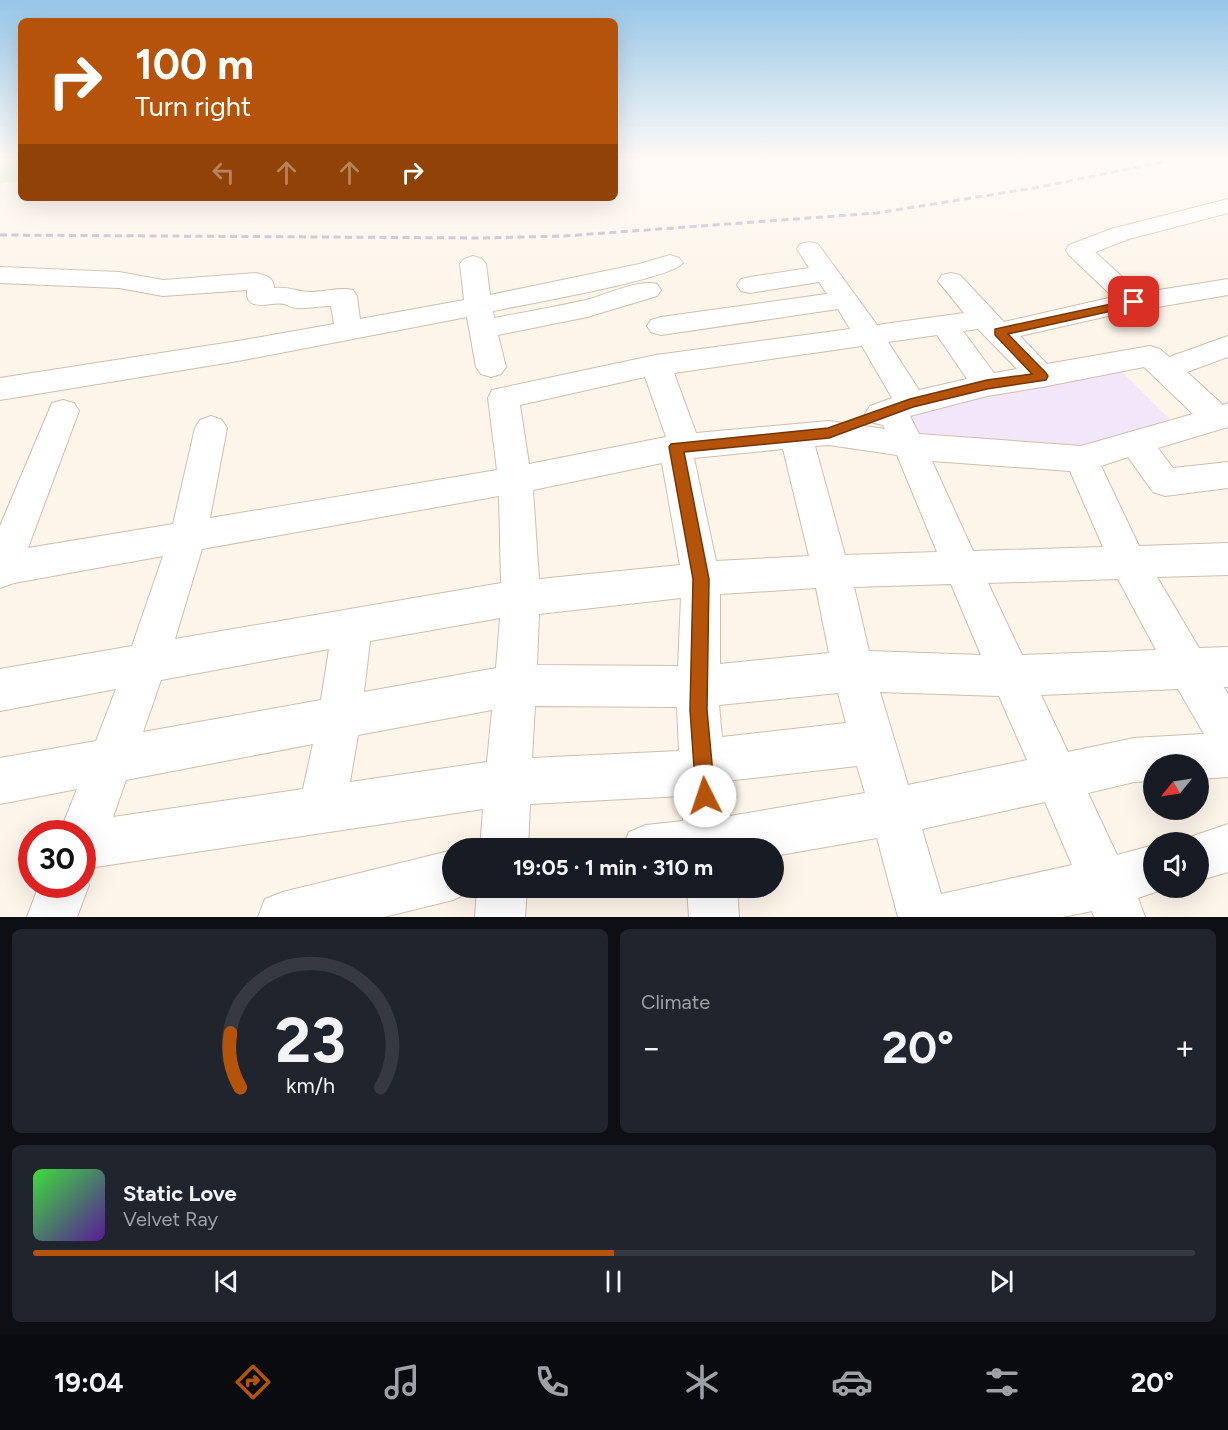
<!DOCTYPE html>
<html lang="en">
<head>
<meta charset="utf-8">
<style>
	:root { --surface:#171b24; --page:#20242c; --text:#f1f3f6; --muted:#9ea1a6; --line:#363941; --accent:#b45309 }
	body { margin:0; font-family:Figtree,sans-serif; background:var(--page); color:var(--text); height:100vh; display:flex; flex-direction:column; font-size:22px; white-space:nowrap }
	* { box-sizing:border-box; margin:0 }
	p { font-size:20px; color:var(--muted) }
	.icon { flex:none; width:33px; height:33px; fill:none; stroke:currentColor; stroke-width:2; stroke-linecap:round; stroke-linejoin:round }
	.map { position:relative; height:917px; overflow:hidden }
	.sheet { display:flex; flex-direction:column; gap:12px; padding:12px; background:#0d0f14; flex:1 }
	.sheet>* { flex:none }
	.banner { position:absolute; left:18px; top:18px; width:600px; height:183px; border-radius:9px; box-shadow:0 6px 24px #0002; background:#b45309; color:#fff; overflow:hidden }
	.needle { width:39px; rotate:240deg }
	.controls { position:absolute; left:1143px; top:754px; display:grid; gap:12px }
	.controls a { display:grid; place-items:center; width:66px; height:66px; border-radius:50%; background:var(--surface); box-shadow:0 6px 24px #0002; font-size:30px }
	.speed { position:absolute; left:18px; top:820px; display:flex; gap:12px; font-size:30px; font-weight:700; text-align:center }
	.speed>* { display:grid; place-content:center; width:78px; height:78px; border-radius:50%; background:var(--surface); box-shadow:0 6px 24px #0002; line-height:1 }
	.speed .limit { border:9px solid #d22; background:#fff; color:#111 }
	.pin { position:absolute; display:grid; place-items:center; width:51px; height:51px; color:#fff; margin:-26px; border-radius:12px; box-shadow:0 3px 9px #0006 }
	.me { position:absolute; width:66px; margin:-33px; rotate:356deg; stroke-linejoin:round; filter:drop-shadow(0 0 4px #0008) }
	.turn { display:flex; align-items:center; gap:21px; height:126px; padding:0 18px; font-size:27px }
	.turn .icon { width:78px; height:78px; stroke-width:2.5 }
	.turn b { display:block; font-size:42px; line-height:51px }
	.lanes { display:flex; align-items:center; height:57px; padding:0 18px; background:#0003; justify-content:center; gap:30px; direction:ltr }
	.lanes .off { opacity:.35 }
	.big { font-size:45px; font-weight:700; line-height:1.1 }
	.sheet .widget { flex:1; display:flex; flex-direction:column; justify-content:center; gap:9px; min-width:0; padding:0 21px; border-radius:9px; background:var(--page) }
	.sheet .dial { align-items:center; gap:0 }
	.dial svg { height:156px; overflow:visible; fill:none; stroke:var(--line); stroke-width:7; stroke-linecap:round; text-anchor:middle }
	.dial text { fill:var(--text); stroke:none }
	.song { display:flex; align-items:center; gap:18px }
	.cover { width:72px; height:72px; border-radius:9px; background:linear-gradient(135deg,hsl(120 70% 55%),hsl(270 70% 35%)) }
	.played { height:6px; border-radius:3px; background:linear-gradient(90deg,var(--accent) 50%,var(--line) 50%) }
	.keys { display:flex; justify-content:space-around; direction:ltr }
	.heat { display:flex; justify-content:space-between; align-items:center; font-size:33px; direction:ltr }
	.sheet .tiles { flex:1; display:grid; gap:12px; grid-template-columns:1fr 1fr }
	.widget:last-child { grid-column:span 2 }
	.trip { position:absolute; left:442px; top:838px; width:342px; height:60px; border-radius:30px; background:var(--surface); box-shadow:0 6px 24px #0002; font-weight:700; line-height:60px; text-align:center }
	.tabs { display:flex; height:96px; justify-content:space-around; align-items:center; background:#090b0e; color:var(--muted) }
	.tabs .icon { width:42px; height:42px }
	.tabs .selected { color:var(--accent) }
	.tabs b { font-size:27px; color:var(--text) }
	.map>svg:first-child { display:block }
</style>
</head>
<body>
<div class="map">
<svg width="1228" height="917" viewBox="0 0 1228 917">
	<rect width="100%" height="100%" fill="#fdf5ea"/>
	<!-- education -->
	<path fill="#f2e6fa" d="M 1116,366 L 1171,421 L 1073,448 L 917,436 L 906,416 L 976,396 Z"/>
	<!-- green -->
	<path fill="#d7ecc7" d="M 0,160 L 21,160 L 21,180 L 0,184 Z"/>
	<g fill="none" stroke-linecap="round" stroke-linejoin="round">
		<defs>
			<path id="minor" d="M 1228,199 L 1228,213 L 1129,239 L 1095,252 L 1140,293 L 1228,279 L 1228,295 L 1117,314 L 1020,336 L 1047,364 L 1150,346 L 1160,349 L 1169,357 L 1228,336 L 1228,357 L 1187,372 L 1223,405 L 1228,403 L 1228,427 L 1158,448 L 1173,468 L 1228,462 L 1228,488 L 1165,496 L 1153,492 L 1128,457 L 1101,466 L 1139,546 L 1228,543 L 1228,575 L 1157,577 L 1199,648 L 1228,647 L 1228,687 L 1224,687 L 1228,694 L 1228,777 L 1198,779 L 1198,765 L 1154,765 L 1154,781 L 1134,782 L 1088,793 L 1117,855 L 1154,845 L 1154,888 L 1167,888 L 1138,898 L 1145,917 L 1094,917 L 1092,911 L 1063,917 L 898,917 L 877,838 L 774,856 L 774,849 L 622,849 L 629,832 L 646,825 L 683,821 L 682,796 L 530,804 L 528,849 L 480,849 L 483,809 L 82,869 L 82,834 L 59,834 L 77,789 L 0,804 L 0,758 L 96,741 L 116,689 L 0,711 L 0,669 L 132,646 L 163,556 L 14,583 L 0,588 L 0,526 L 52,403 L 63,400 L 74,403 L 79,411 L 28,548 L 173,524 L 195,428 L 200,420 L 211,416 L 222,420 L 227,428 L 210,518 L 497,470 L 488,398 L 492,390 L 656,355 L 850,329 L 838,309 L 661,335 L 651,332 L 647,326 L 651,320 L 661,317 L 827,294 L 819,282 L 750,293 L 741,291 L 737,285 L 741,279 L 750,277 L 809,268 L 797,249 L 800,244 L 809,242 L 818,244 L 877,325 L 964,313 L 938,281 L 942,275 L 951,273 L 960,275 L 1004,322 L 1113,297 L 1069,255 L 1066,250 L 1069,245 L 1111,229 ZM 978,329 L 1017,369 L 994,373 L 963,331 ZM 937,335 L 967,379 L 919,390 L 888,342 ZM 862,346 L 892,398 L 870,406 L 865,414 L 870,422 L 883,425 L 885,429 L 829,421 L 696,433 L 674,373 ZM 1144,367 L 1193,414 L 1081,446 L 919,434 L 910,416 L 987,396 L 1042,387 ZM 645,377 L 666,437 L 529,464 L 520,405 ZM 829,445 L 897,455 L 937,552 L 845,555 L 815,446 ZM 783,449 L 809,556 L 716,561 L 694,458 ZM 932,461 L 1070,471 L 1103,547 L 973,551 ZM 662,463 L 680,565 L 539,579 L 533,490 ZM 499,496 L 501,583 L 175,639 L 202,549 ZM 1118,579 L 1156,650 L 1022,655 L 988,583 ZM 951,584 L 981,655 L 869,651 L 854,587 ZM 816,588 L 829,653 L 720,664 L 720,594 ZM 681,598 L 678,666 L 537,665 L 539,614 ZM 500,618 L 496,668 L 364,692 L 370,641 ZM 329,649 L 321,700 L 143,732 L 161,680 ZM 1178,689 L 1204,734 L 1134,738 L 1068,752 L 1041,695 ZM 880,692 L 999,696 L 1027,760 L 908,785 ZM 838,693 L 846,723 L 722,737 L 719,705 ZM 535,706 L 677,707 L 679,751 L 532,758 ZM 492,710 L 487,762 L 350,782 L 358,735 ZM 313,744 L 303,789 L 113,817 L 126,780 ZM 857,766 L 865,793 L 730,816 L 726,781 ZM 1045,802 L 1072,865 L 941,894 L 922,829 Z
				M 670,255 L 679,258 L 683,263 C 672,279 521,305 493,311 L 494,318 C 525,312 555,307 586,300 C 606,295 638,279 657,284 L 661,290 L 657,296 L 587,317 L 498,335 L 506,367 L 501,374 L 491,377 L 481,374 L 476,367 L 467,317 L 238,361 L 0,400 L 0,378 L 238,341 L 334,324 L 331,306 C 320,306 308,309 297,308 C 292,308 288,305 284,304 C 271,301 245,314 247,290 L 163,296 L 119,288 L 0,283 L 0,267 L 119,272 L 163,280 L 256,273 C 265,275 274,277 274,288 C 285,287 291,289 301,291 C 318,295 336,286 353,290 L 357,296 L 360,319 L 464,300 L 460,264 L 464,259 L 473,256 L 482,259 L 486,264 L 490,295 L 639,264 Z
				M 1228,824 L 1228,872 L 1198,881 L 1198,843 L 1180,843 L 1181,840 Z
				M 453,850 L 453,888 L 472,888 L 470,892 L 453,900 L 384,917 L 258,917 L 265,899 L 283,892 Z
				M 82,870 L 89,885 L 77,917 L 27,917 L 39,885 L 82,885 Z
				M 477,888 L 527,888 L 525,917 L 475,917 Z
				M 687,888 L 737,888 L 739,917 L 689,917 Z"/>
		</defs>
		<!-- minor casing -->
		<use href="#minor" stroke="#d0bdae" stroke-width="2"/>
		<!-- minor -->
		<use href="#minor" fill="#fff" fill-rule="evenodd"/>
		<!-- rail -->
		<path stroke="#b8a7c9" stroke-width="3" stroke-dasharray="7 4.5" stroke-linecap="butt" d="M 0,235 L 481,238 L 564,236 L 877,213 L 1040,187 L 1172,160"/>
	</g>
	<!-- sky -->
	<linearGradient id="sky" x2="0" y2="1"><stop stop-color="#97c6e8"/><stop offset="0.55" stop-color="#fefaf6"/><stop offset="1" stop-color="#fefaf6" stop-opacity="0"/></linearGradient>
	<rect width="1228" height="289" fill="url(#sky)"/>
	<!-- route -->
	<path fill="#b45309" stroke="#753606" stroke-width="1.5" d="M 1134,299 L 1139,302 L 1138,305 L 1008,334 L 1046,373 L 1048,376 L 1046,380 L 987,389 L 913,407 L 829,438 L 684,452 L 709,579 L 707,710 L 715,796 L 712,803 L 705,805 L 698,803 L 696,796 L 690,710 L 693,579 L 669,447 L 671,444 L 828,428 L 910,399 L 987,380 L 1032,374 L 995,335 L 995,329 Z"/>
</svg>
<div class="controls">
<a><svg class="needle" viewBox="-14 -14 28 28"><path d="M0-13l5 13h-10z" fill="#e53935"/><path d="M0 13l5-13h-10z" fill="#9ea1a6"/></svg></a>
<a><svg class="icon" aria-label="sound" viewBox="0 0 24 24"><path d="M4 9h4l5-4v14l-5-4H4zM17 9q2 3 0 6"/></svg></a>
</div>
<div class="speed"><div class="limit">30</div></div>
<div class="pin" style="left:1134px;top:302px;background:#d93025"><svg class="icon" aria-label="arrive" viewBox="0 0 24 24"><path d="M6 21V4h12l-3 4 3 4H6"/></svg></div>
<svg class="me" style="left:705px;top:796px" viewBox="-20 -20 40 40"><circle r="19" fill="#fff"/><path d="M0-13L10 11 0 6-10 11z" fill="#b45309"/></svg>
<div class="trip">19:05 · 1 min · 310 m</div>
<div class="banner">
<div class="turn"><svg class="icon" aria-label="right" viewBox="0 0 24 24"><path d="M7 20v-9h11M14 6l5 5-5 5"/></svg><div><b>100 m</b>Turn right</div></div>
<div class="lanes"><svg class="icon off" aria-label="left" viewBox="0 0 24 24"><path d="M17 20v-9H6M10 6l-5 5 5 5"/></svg><svg class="icon off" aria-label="ahead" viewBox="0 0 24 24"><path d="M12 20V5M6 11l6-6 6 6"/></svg><svg class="icon off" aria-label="ahead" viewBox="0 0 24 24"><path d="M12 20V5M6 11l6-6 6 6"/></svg><svg class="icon" aria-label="right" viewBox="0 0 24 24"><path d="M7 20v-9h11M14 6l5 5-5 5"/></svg></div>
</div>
</div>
<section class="sheet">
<div class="tiles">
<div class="widget dial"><svg viewBox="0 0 100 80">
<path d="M14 69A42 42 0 1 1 86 69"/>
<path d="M14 69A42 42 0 0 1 9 41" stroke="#b45309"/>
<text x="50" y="56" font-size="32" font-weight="700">23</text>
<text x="50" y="72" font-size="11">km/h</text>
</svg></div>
<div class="widget"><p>Climate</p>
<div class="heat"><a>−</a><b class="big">20°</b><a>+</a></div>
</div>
<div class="widget">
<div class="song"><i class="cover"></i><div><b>Static Love</b><p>Velvet Ray</p></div></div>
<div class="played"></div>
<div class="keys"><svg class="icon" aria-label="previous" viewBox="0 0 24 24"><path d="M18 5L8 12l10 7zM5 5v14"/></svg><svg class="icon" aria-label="pause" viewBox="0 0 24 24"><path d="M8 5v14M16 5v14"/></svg><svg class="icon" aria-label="next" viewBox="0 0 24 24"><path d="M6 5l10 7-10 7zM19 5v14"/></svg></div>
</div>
</div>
</section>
<nav class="tabs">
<b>19:04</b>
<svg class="icon selected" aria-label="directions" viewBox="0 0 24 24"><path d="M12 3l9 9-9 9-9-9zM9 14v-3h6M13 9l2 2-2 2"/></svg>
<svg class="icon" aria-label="music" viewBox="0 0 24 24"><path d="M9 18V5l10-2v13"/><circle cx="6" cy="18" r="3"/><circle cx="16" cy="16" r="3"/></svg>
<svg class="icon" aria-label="phone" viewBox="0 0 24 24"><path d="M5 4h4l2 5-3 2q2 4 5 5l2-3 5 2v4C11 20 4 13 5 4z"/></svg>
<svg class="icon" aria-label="climate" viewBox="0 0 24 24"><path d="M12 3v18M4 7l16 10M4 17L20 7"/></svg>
<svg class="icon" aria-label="car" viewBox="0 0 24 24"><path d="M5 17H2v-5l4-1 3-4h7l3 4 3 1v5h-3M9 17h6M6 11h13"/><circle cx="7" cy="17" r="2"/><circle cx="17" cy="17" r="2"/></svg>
<svg class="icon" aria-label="filters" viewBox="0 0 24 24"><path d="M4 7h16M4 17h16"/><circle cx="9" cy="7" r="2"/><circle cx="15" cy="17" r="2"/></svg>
<b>20°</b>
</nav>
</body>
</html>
